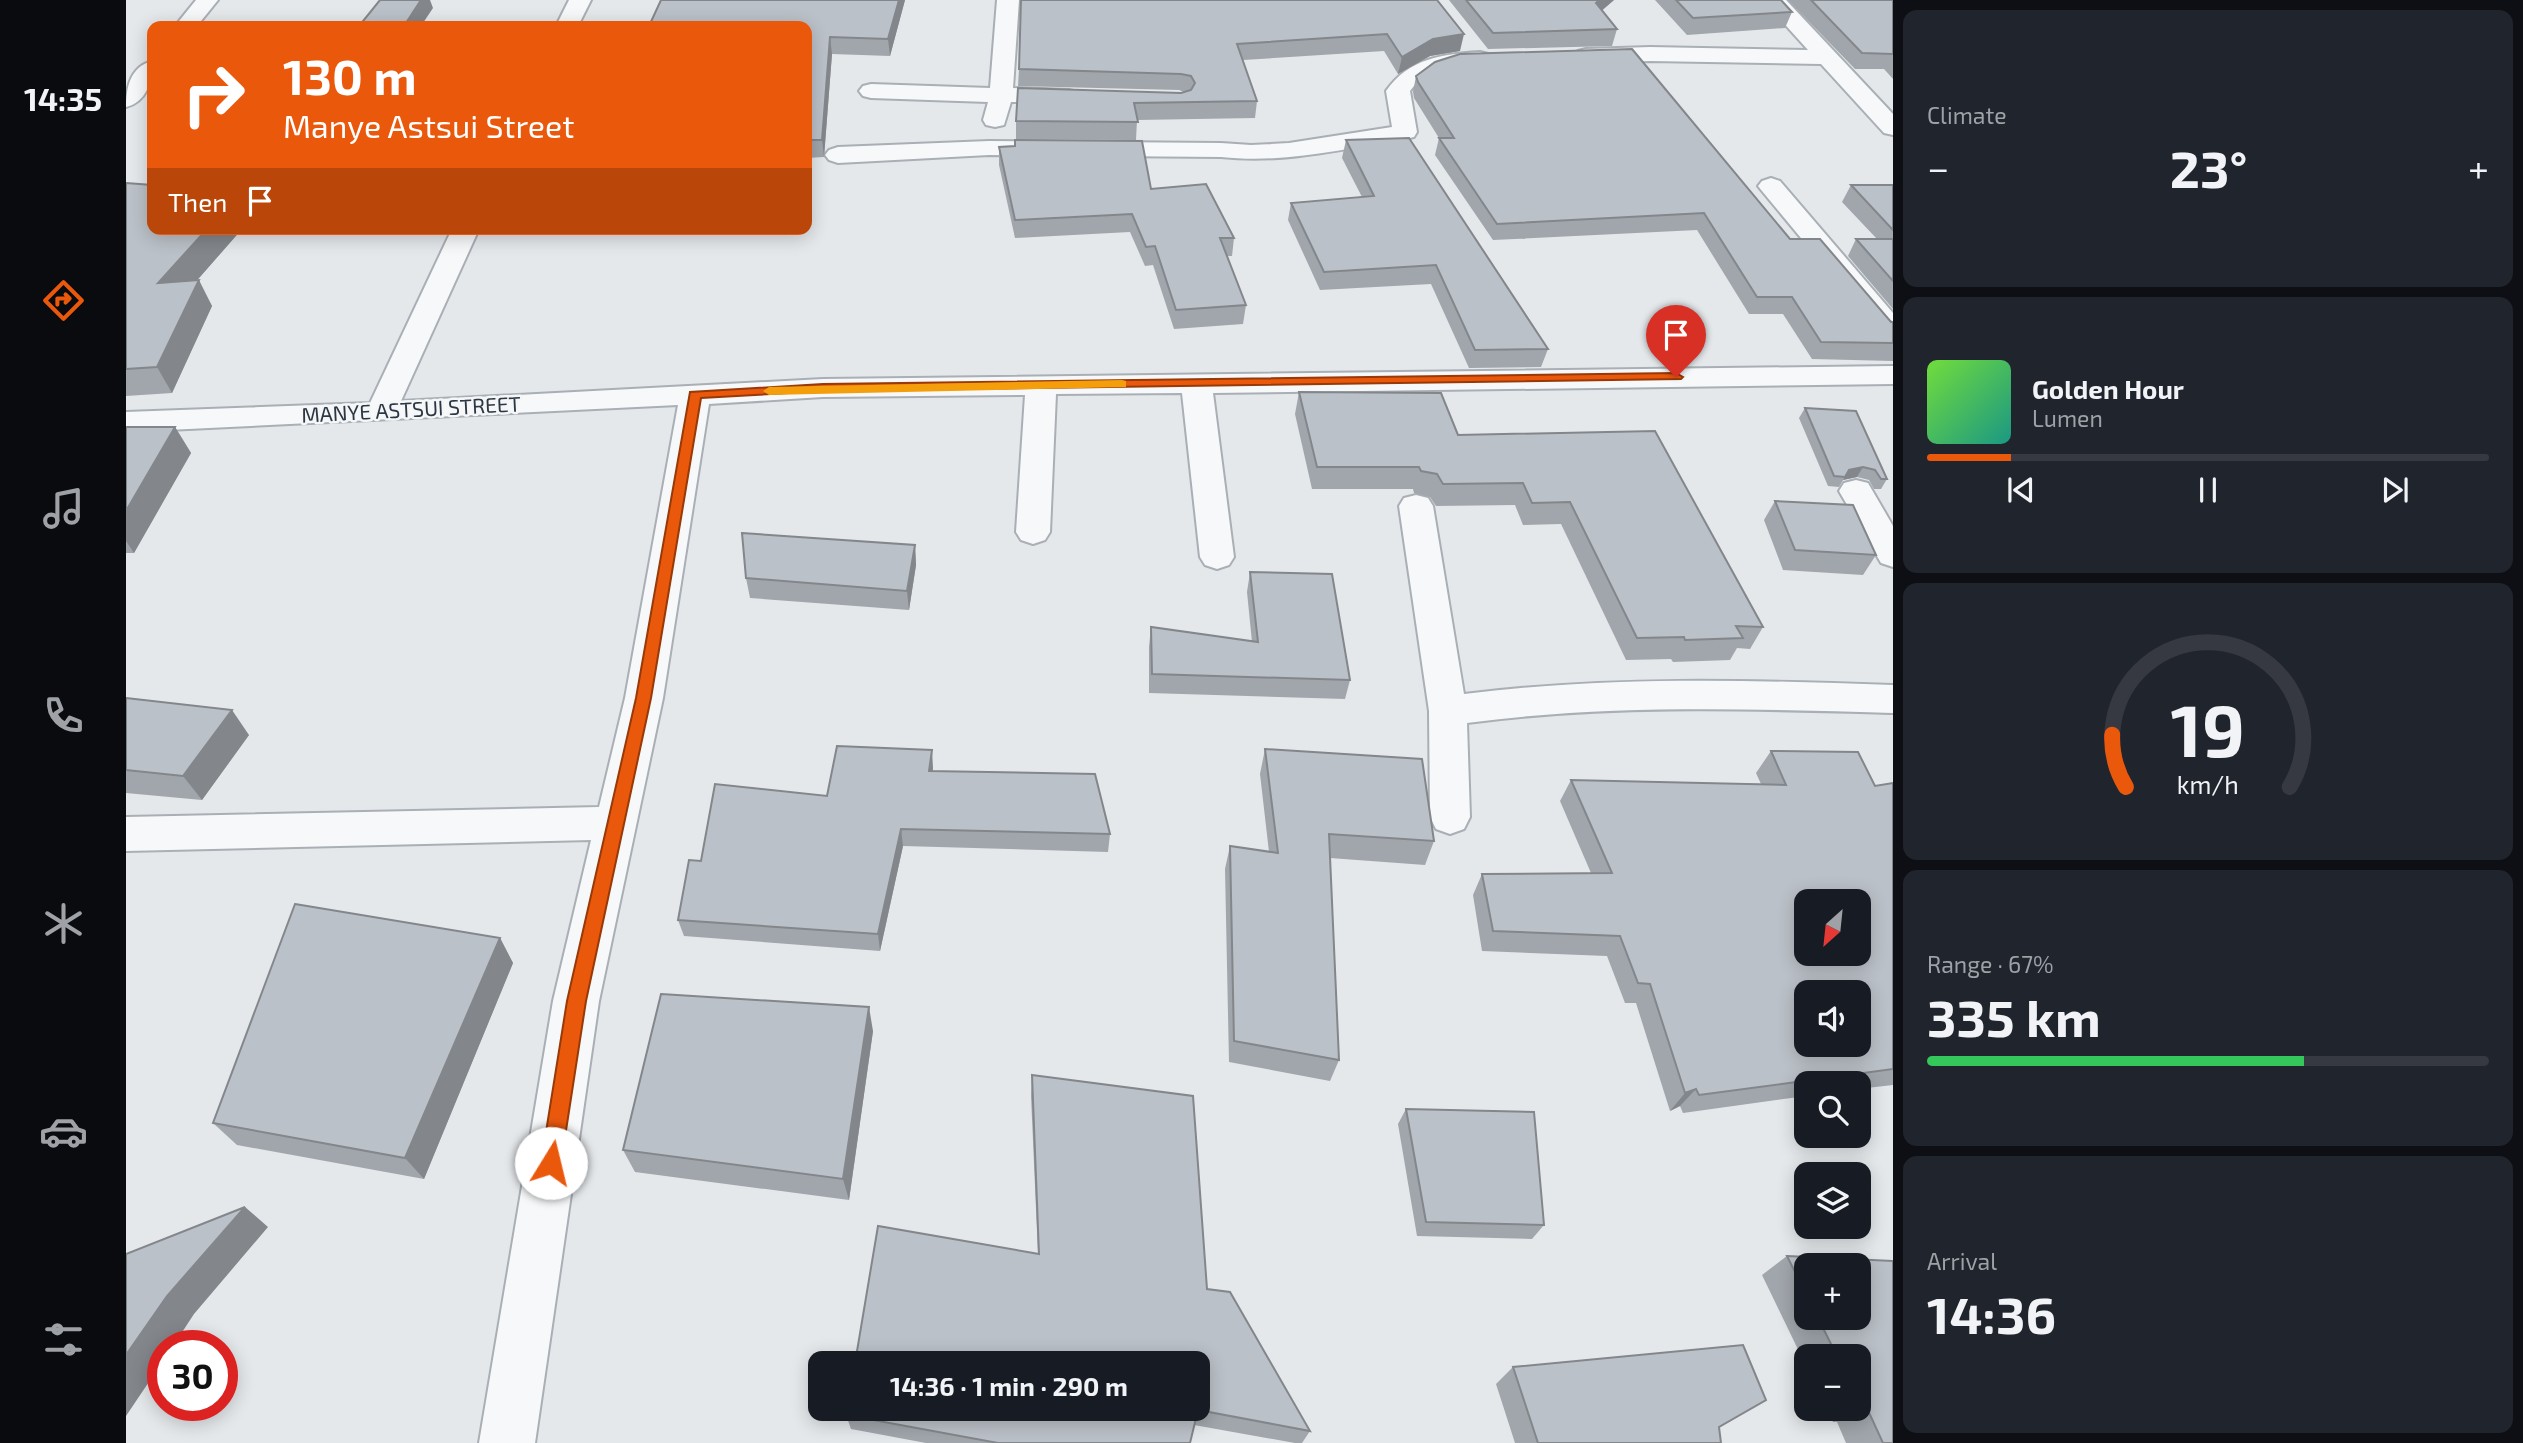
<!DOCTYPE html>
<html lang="en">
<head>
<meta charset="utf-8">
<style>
	:root { --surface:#171b24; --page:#20242c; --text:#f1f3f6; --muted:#9ea1a6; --line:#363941; --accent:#ea580c }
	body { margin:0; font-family:"Exo 2",sans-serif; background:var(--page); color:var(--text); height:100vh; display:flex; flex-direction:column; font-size:26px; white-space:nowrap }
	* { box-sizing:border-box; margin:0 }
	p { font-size:23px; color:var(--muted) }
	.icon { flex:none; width:38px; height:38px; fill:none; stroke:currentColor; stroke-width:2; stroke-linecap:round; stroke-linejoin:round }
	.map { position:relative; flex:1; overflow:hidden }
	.panel { display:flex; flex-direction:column; gap:10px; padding:10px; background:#0d0f14; width:630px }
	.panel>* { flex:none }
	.hud { position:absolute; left:21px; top:21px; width:665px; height:214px; border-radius:14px; box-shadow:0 4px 18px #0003; background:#ea580c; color:#fff; overflow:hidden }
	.needle { width:46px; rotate:207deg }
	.tools { position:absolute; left:1668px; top:889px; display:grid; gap:14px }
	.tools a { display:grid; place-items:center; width:77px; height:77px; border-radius:14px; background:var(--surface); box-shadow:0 4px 18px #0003; font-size:35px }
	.speed { position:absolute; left:21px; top:1330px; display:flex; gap:14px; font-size:35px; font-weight:700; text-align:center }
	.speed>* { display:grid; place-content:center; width:91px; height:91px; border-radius:50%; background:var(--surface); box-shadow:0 4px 18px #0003; line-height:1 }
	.speed .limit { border:10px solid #d22; background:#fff; color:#111 }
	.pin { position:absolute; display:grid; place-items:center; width:60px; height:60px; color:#fff; margin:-72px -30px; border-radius:50% 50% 50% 0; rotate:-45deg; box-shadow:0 0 7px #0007 }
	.pin .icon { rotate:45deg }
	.me { position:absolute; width:77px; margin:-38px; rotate:9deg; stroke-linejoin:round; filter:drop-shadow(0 0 5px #0008) }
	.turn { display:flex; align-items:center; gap:24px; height:147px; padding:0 21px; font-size:32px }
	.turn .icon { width:91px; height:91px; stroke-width:2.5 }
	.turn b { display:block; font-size:49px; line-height:60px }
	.then { display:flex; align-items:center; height:66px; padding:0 21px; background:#0003; gap:14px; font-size:26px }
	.big { font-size:52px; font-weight:700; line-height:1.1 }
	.panel .widget { flex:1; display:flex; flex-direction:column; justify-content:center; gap:10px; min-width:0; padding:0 24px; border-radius:14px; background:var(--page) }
	.panel .dial { align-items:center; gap:0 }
	.dial svg { height:182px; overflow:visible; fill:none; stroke:var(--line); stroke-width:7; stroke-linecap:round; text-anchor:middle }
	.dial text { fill:var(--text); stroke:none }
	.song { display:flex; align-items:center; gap:21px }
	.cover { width:84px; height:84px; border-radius:10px; background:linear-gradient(135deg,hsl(100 70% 55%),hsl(170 70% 35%)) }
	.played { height:7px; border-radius:4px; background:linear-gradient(90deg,var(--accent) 15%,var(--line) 15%) }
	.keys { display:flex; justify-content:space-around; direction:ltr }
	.heat { display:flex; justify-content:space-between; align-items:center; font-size:38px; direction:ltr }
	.charge { height:10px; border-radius:5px; background:linear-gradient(90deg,#34c759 67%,var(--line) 0) }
	.trip { position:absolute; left:682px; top:1351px; width:402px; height:70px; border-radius:14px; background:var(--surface); box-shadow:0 4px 18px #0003; font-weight:700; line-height:70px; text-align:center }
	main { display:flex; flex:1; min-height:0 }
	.tabs { display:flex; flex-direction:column; width:126px; justify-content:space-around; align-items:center; background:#090b0e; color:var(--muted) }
	.tabs .icon { width:49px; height:49px }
	.tabs .on { color:var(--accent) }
	.tabs b { font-size:32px; color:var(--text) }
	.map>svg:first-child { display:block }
</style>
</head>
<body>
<main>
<nav class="tabs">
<b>14:35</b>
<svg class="icon on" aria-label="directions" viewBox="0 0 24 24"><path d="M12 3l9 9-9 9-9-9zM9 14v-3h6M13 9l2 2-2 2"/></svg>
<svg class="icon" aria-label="music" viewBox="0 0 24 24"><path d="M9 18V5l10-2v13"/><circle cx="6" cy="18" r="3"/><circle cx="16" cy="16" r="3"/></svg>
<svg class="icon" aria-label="phone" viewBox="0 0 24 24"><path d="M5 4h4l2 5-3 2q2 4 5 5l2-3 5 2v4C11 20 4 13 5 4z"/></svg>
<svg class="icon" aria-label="climate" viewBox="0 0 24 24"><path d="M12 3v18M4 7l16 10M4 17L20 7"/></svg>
<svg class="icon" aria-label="car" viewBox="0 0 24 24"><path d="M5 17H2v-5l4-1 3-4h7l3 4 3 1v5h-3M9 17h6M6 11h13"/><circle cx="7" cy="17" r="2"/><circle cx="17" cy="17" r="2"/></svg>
<svg class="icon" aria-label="filters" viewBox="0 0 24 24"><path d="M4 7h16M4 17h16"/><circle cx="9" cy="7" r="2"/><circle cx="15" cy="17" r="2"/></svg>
</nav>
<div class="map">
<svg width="1767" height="1443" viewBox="0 0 1767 1443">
	<rect width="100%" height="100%" fill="#e4e8eb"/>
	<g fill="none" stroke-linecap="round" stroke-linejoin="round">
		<defs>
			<path id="minor" d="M 70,0 L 92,0 L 71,26 L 49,26 Z
				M 443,0 L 465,0 L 452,26 L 430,26 Z
				M 871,0 L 893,0 L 887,88 L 943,90 L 951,92 L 955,97 L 951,102 L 885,102 L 878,125 L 869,127 L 860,125 L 857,120 L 862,102 L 745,98 L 737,96 L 733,91 L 737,86 L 745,84 L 864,88 Z
				M 1637,0 L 1660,0 L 1767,114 L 1767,135 L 1758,133 L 1695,64 L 1524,61 L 1460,63 L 1452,61 L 1449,56 L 1452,51 L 1460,49 L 1524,47 L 1682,50 Z
				M 1354,52 L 1362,54 L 1365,59 L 1362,64 C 1333,71 1304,64 1284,91 L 1291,132 L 1288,137 L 1279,139 C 1218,149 1157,164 1095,157 L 863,155 L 712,163 L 703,160 L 699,155 L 703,150 L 712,147 L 863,141 L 1095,143 L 1125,145 L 1163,143 L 1266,127 L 1260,91 C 1283,58 1317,54 1354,52 Z
				M 26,61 C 27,80 21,102 0,107 C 0,88 4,67 26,61 Z
				M 1645,178 L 1654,181 L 1767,313 L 1767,340 L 1757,337 L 1636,191 L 1632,186 L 1636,181 Z
				M 326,229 L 353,229 L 275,401 L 697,379 L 1767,366 L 1767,384 L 1087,393 L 1108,557 L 1103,565 L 1091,569 L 1079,565 L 1074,557 L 1056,393 L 930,394 L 924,532 L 919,540 L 907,544 L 895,540 L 890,532 L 899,395 L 697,397 L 583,404 L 537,698 L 473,1001 L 409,1443 L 353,1443 L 427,1001 L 465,840 L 0,851 L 0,817 L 473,807 L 499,698 L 552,405 L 0,432 L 0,412 L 244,403 Z
				M 1730,480 L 1742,483 L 1767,526 L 1767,567 L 1755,563 L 1713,491 L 1718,483 Z
				M 1290,495 L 1302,498 L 1307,506 L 1338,694 C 1481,676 1624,680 1767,685 L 1767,713 C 1625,709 1483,704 1341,723 L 1344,817 L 1338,829 L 1324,834 L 1310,829 L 1304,817 L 1303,711 L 1273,506 L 1278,498 Z"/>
		</defs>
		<!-- minor casing -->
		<use href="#minor" stroke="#a9afb5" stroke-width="4"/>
		<!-- minor -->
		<use href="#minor" fill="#f7f8f9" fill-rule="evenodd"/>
	</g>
	<!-- wall -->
	<path fill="#a1a6ac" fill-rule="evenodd" d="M 535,0 L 779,0 L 764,56 L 706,54 L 698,157 L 681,158 L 681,26 Z
		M 1311,0 L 1334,51 L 1304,56 L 1272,74 L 1258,51 L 1117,60 L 1131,101 L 1129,118 L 1011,120 L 1010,140 L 890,139 L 890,121 L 1058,92 L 1053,90 L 892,86 L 893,69 Z
		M 1323,0 L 1488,0 L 1476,10 L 1491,29 L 1486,46 L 1362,49 Z
		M 1529,0 L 1655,0 L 1666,12 L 1659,28 L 1561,35 Z
		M 1662,0 L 1767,0 L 1767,79 L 1758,69 L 1729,69 Z
		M 1290,76 L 1664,239 L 1767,322 L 1767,361 L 1686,359 L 1657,314 L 1623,314 L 1571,230 L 1367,240 L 1309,155 L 1313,138 L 1288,98 L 1287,92 Z
		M 1220,140 L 1422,349 L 1415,367 L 1343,368 L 1305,284 L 1194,290 L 1162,220 L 1165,203 L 1236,197 L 1216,158 Z
		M 873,147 L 1025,189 L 1108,238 L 1106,256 L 1101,256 L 1120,305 L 1117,324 L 1048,329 L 1027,265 L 1019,266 L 1004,232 L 889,238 L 873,165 Z
		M 0,183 L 26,229 L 116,229 L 71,280 L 86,306 L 46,393 L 0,396 Z
		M 1725,185 L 1767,185 L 1767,309 L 1722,256 L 1730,239 L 1751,239 L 1716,202 Z
		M 1173,392 L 1332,435 L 1529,431 L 1637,627 L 1624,649 L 1611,648 L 1604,660 L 1547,662 L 1545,659 L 1500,660 L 1435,524 L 1397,525 L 1389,505 L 1310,506 L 1304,497 L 1288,493 L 1287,489 L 1186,489 L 1169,414 Z
		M 1679,408 L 1761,479 L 1755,489 L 1748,489 L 1743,480 L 1731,477 L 1717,480 L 1713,487 L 1702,486 L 1673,418 Z
		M 0,427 L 49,427 L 65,453 L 8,553 L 0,553 Z
		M 1649,501 L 1750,555 L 1737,575 L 1657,570 L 1638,520 Z
		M 789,545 L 790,565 L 783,610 L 624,598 L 620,578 Z
		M 1124,572 L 1224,680 L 1219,699 L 1023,693 L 1023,647 L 1025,627 L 1126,642 L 1121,592 Z
		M 0,698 L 123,735 L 76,800 L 0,793 Z
		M 1139,749 L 1308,841 L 1299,865 L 1204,858 L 1213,1060 L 1204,1081 L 1103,1062 L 1099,869 L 1104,846 L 1143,852 L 1134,774 Z
		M 1645,751 L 1749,786 L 1767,783 L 1767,1085 L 1732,1089 L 1732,1083 L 1680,1083 L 1680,1096 L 1557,1113 L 1554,1106 L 1544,1111 L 1510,1003 L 1499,1003 L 1481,956 L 1356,951 L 1347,895 L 1356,874 L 1465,873 L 1434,801 L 1445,780 L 1635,784 L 1630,773 Z
		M 807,768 L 807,771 L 984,834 L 982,852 L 777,846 L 754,951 L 558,936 L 552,920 L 575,861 L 701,796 Z
		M 374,938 L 387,963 L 298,1179 L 111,1145 L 87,1123 Z
		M 747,1031 L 723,1200 L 509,1172 L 497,1150 Z
		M 906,1075 L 1081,1289 L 1184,1431 L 1176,1443 L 1169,1443 L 1068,1425 L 1064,1443 L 800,1443 L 725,1429 L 720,1415 L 912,1254 L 905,1096 Z
		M 1280,1109 L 1418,1225 L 1406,1239 L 1291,1236 L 1272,1124 Z
		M 1661,1256 L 1767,1261 L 1767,1443 L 1720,1443 L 1711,1422 L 1707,1422 L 1701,1409 L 1732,1409 L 1732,1356 L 1680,1356 L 1680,1366 L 1636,1275 ZM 1680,1265 L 1732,1265 L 1732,1318 L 1680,1318 Z
		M 1387,1367 L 1640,1400 L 1593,1428 L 1595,1443 L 1389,1443 L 1370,1384 Z"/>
	<!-- shaded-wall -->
	<path fill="#83878c" d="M 295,0 L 304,0 L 307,8 L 295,26 L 278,26 Z
		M 773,0 L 779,0 L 764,56 L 762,39 Z
		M 1474,0 L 1488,0 L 1465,20 L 1470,3 Z
		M 1338,34 L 1334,51 L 1304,56 L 1272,74 L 1276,57 L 1307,39 Z
		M 704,37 L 706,54 L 698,157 L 696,140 Z
		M 81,229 L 116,229 L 46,309 L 32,283 Z
		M 73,280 L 86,306 L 46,393 L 31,367 Z
		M 49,427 L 65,453 L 8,553 L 0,541 L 0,511 Z
		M 1737,467 L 1731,477 L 1717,480 L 1713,487 L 1723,470 Z
		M 789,545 L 790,565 L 783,610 L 781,591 Z
		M 106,710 L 123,735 L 76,800 L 57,776 Z
		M 806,750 L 807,768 L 804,789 L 803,771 Z
		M 775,829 L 777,846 L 754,951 L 752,934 Z
		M 374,938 L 387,963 L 298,1179 L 279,1158 Z
		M 743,1007 L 747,1031 L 723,1200 L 717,1179 Z
		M 1570,1089 L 1554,1106 L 1544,1111 L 1559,1093 Z
		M 119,1207 L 142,1227 L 68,1314 L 47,1346 L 37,1346 L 37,1361 L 0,1416 L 0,1355 L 41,1296 Z"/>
	<!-- building -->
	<path fill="#bbc1c8" stroke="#83878c" stroke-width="2" fill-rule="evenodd" d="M 254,0 L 295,0 L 278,26 L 233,26 Z
		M 535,0 L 773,0 L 762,39 L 704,37 L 696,140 L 681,140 L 681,26 L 523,26 Z
		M 895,0 L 1311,0 L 1338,34 L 1307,39 L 1276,57 L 1261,34 L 1111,44 L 1131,101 L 1008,103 L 1012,122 L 890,121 L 892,88 L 1055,93 L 1065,90 L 1069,83 L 1065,76 L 1055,74 L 893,69 Z
		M 1340,0 L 1474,0 L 1470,3 L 1491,29 L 1367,33 Z
		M 1550,0 L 1655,0 L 1666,12 L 1567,18 Z
		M 1685,0 L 1767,0 L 1767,54 L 1736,53 Z
		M 1506,49 L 1664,239 L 1694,239 L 1765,322 L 1767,322 L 1767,343 L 1695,342 L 1666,297 L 1631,297 L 1578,213 L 1371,224 L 1313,138 L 1328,138 L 1292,82 L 1290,76 L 1309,62 L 1334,54 Z
		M 1283,138 L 1422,349 L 1349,350 L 1310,265 L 1198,272 L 1165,203 L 1248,196 L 1220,140 Z
		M 889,140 L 1016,141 L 1025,189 L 1080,184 L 1108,238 L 1094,238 L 1120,305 L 1050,310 L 1029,246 L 1020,247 L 1006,214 L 889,220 L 873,147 L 889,146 Z
		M 0,183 L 26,185 L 26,229 L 81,229 L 32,283 L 73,280 L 31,367 L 0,369 Z
		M 1725,185 L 1767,185 L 1767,230 Z
		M 1730,239 L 1767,239 L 1767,281 Z
		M 1173,392 L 1315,393 L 1332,435 L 1529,431 L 1637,627 L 1610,626 L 1617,638 L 1559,640 L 1558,637 L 1511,638 L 1444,502 L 1406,503 L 1397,483 L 1317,484 L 1311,474 L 1295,471 L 1293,467 L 1191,467 Z
		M 1679,408 L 1730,411 L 1761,479 L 1755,479 L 1749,470 L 1737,467 L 1723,470 L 1719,477 L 1708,476 Z
		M 0,427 L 49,427 L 0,511 Z
		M 1649,501 L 1727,505 L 1750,555 L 1669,550 Z
		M 616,533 L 789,545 L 781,591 L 620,578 Z
		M 1124,572 L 1206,574 L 1224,680 L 1026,674 L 1025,627 L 1132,642 Z
		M 0,698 L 106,710 L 57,776 L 0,770 Z
		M 711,746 L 806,750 L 803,771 L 969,774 L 984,834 L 775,829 L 752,934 L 552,920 L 563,860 L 575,861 L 589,784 L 701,796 Z
		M 1139,749 L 1296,759 L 1308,841 L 1203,834 L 1213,1060 L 1108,1041 L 1104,846 L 1152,853 Z
		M 1645,751 L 1732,752 L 1749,786 L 1767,783 L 1767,1069 L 1573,1095 L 1570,1089 L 1559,1093 L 1524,984 L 1512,983 L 1494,936 L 1367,931 L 1356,874 L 1486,873 L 1445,780 L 1660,785 ZM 1680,901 L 1732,901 L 1732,954 L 1680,954 ZM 1680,992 L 1732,992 L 1732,1045 L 1680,1045 Z
		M 169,904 L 374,938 L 279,1158 L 87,1123 Z
		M 535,994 L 743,1007 L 717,1179 L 497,1150 Z
		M 906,1075 L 1067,1096 L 1081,1289 L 1104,1292 L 1184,1431 L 1072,1410 L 1064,1443 L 872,1443 L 720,1415 L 721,1409 L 1073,1409 L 1073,1363 L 729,1363 L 752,1226 L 913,1254 Z
		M 1280,1109 L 1408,1112 L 1418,1225 L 1300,1222 Z
		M 119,1207 L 41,1296 L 0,1355 L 0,1254 Z
		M 1661,1256 L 1767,1261 L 1767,1443 L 1757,1443 L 1740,1406 L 1736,1406 L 1732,1399 L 1732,1356 L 1711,1356 L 1692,1318 L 1732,1318 L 1732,1265 L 1680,1265 L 1680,1294 Z
		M 1617,1345 L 1640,1400 L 1593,1427 L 1595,1443 L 1412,1443 L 1387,1367 Z"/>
	<!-- route -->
	<path fill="#ea580c" stroke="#983908" stroke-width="2" d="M 1550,373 L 1557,377 L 1555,379 L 697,391 L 575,398 L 525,698 L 460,1001 L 435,1163 L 432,1170 L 425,1173 L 418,1170 L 415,1163 L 441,1001 L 510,698 L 564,392 L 697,384 Z"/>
	<!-- slow -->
	<path fill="#f59e0b" d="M 996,380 L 1000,381 L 1000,387 L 643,395 L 637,391 L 643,387 Z"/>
	<g text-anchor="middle" stroke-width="5" stroke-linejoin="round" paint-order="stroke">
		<!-- street labels -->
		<g font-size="21" fill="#2c3743" stroke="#f4f6f8">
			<text transform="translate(285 410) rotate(-3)" y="7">MANYE ASTSUI STREET</text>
		</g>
	</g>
</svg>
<div class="tools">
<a><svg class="needle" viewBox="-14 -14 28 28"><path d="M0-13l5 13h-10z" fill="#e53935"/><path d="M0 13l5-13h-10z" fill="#9ea1a6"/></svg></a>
<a><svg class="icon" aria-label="sound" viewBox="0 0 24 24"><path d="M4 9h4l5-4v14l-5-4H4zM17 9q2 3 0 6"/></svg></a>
<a><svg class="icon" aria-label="search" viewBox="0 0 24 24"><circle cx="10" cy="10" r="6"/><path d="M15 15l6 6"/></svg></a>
<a><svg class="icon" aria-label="layers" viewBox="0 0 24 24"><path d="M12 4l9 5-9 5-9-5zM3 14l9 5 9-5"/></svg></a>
<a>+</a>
<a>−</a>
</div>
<div class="speed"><div class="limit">30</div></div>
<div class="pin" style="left:1550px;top:377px;background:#d93025"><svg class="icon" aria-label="arrive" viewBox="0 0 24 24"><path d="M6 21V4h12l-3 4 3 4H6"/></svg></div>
<svg class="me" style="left:425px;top:1163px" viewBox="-20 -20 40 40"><circle r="19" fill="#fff"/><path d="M0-13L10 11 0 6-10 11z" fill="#ea580c"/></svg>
<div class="trip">14:36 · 1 min · 290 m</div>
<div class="hud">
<div class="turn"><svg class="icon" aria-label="right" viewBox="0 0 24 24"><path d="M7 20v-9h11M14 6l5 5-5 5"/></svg><div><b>130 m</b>Manye Astsui Street</div></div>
<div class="then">Then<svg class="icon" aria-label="arrive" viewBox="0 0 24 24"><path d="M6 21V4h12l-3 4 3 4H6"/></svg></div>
</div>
</div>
<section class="panel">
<div class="widget"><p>Climate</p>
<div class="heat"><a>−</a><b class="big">23°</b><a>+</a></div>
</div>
<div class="widget">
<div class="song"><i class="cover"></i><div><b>Golden Hour</b><p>Lumen</p></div></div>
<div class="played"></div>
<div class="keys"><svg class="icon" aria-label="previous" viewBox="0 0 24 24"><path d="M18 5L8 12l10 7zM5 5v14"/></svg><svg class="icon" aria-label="pause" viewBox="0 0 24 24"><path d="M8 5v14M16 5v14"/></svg><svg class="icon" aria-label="next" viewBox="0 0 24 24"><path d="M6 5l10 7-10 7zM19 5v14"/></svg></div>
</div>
<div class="widget dial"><svg viewBox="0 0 100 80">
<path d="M14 69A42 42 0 1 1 86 69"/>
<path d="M14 69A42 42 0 0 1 8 46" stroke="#ea580c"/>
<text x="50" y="56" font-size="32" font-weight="700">19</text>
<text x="50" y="72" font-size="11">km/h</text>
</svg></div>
<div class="widget"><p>Range · 67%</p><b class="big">335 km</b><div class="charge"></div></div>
<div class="widget"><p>Arrival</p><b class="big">14:36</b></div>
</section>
</main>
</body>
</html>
